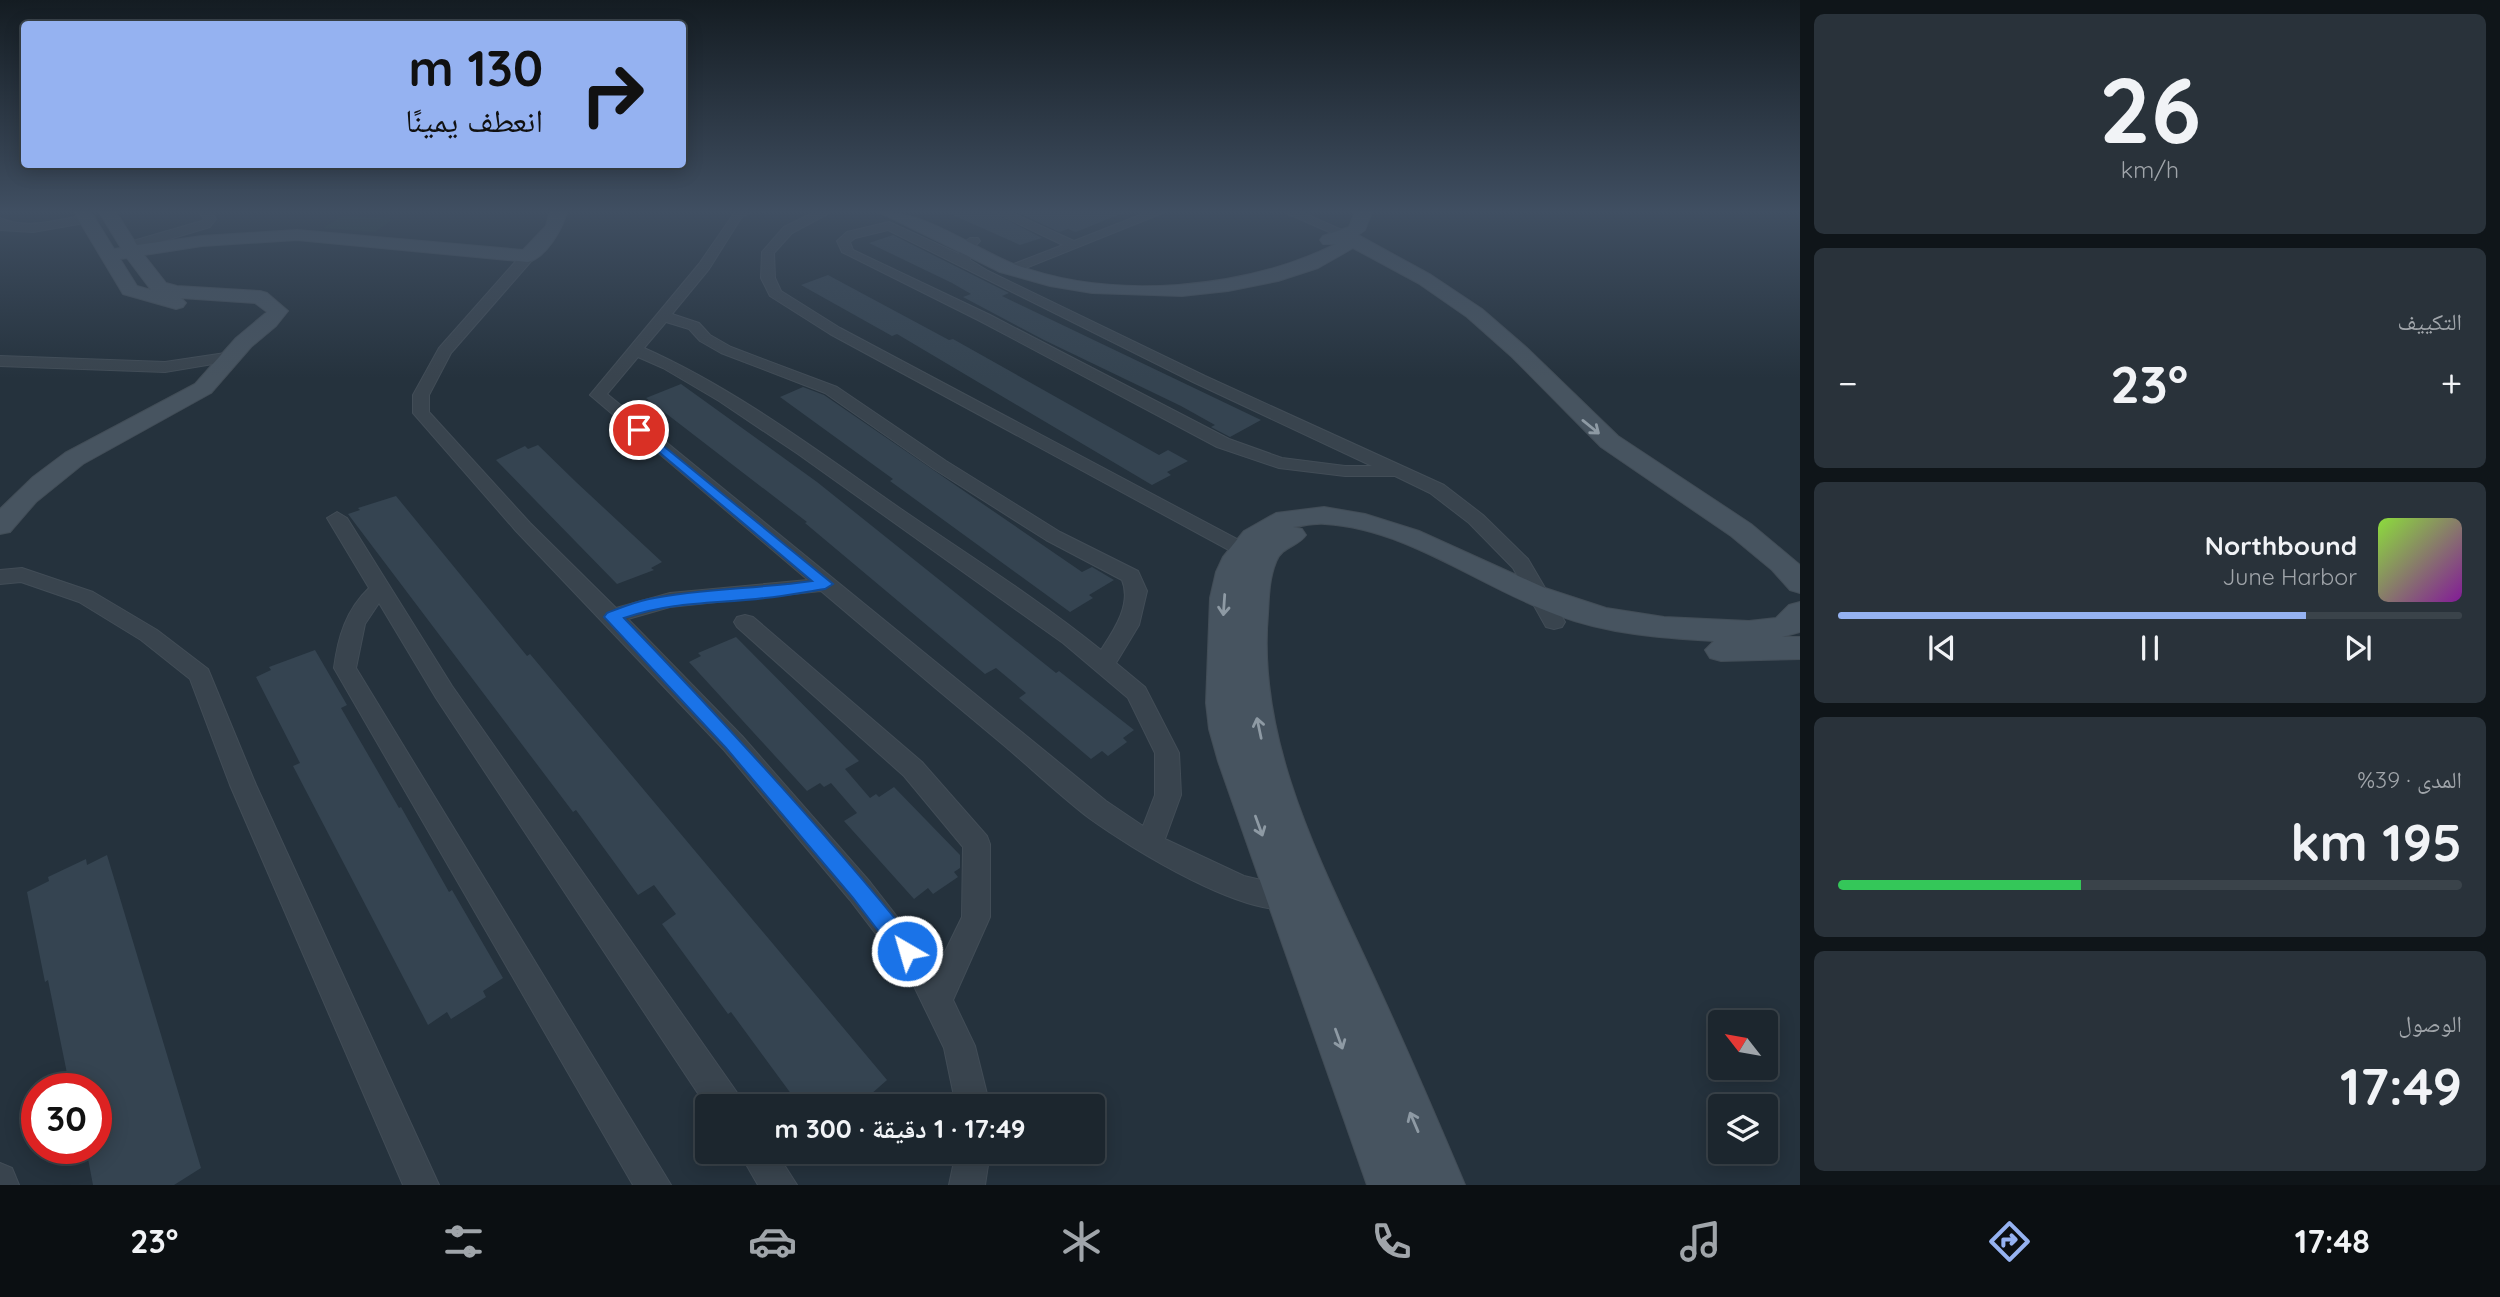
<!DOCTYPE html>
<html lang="ar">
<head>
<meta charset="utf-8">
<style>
	:root { --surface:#1c262e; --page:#29323a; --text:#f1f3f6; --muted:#a0a5aa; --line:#3a434a; --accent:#95b2f1 }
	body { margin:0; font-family:Quicksand,"Noto Naskh Arabic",sans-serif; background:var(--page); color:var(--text); direction:rtl; height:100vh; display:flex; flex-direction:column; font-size:26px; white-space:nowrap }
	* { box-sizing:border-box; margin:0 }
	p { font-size:23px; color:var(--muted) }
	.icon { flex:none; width:38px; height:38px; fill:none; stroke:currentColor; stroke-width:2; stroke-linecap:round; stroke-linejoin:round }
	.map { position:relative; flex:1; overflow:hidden; direction:ltr }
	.drawer { display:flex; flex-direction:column; gap:14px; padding:14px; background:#0f1519; width:700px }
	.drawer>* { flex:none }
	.top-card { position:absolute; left:21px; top:21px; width:665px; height:147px; border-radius:7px; box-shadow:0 4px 18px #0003,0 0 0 2px var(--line); direction:rtl; background:#95b2f1; color:#111; overflow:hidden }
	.needle { width:46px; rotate:301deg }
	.controls { position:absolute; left:1708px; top:1010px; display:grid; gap:14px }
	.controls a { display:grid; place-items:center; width:70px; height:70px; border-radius:7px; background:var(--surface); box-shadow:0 4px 18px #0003,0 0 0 2px var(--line); font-size:35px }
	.speed { position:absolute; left:21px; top:1073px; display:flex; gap:14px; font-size:35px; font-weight:700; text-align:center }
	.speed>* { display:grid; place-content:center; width:91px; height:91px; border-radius:50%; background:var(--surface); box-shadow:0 4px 18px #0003,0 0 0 2px var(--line); line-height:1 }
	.speed .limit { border:10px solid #d22; background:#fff; color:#111 }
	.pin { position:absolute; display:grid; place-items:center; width:60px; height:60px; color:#fff; margin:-30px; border:4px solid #fff; border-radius:50%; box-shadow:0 2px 7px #0007 }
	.me { position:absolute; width:77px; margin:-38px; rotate:322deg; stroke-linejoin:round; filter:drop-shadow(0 0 5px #0008) }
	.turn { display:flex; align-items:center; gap:24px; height:147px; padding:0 28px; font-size:32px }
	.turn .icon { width:91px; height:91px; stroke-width:2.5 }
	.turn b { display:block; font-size:49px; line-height:60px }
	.big { font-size:52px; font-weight:700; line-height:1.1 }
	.drawer .tile { flex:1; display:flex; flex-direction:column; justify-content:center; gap:10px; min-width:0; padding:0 24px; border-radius:10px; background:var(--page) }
	.drawer .dial { align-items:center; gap:0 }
	.dial b { font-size:91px; line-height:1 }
	.song { display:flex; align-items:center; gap:21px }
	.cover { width:84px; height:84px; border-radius:10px; background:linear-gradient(135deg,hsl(90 70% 55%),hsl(290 70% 35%)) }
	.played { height:7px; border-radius:4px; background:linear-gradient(90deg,var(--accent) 75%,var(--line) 75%) }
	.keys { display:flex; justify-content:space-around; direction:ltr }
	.heat { display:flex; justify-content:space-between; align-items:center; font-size:38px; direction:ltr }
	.charge { height:10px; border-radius:5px; background:linear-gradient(90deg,#34c759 39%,var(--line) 0) }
	.trip { position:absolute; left:695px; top:1094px; width:410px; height:70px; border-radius:7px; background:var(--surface); box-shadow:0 4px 18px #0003,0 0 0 2px var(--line); font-weight:700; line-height:70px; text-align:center; direction:rtl }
	.tab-bar { display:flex; height:112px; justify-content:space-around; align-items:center; background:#0b0f12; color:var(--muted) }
	.tab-bar .icon { width:49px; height:49px }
	.tab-bar .active { color:var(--accent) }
	.tab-bar b { font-size:32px; color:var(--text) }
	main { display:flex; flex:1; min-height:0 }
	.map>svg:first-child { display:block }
</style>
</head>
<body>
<main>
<section class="drawer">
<div class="tile dial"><b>26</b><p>km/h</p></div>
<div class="tile"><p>التكييف</p>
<div class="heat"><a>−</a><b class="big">23°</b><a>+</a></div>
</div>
<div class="tile">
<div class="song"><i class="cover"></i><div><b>Northbound</b><p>June Harbor</p></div></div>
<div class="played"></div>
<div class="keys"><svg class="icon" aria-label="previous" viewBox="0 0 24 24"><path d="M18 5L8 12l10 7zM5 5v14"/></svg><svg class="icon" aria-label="pause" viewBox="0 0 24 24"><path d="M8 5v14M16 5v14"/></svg><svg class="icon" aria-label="next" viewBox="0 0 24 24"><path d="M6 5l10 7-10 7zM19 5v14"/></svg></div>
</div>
<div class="tile"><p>المدى · 39%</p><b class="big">195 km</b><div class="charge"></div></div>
<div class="tile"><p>الوصول</p><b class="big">17:49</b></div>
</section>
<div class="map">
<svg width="1800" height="1185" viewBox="0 0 1800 1185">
	<rect width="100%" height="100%" fill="#25323d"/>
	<!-- green -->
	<path fill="#273e3e" d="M 343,216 L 393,219 L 375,232 L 323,228 Z"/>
	<!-- building -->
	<path fill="#354451" d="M 946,212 L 992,212 L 1042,238 L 1020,245 Z
		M 1017,212 L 1122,212 L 1123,213 L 1076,232 L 1068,229 L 1059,232 Z
		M 893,235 L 1009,293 L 1002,296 L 1261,420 L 1230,437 L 1211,427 L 1215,425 L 1181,406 L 1044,340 L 963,297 L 971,294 L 952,283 L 869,243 Z
		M 828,275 L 949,340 L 953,339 L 1159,455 L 1168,450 L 1188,461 L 1167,472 L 1171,475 L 1152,485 L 897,334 L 892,336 L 801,285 Z
		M 681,384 L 817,482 L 1056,673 L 1059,671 L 1134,730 L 1123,738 L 1127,742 L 1108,756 L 1102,751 L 1091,759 L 1019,698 L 1026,693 L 996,668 L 985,674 L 805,523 L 807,522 L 646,398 Z
		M 803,387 L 824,395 L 1082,572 L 1092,567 L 1114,580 L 1089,595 L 1093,598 L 1070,612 L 890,481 L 893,479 L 780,397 Z
		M 538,445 L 576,482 L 662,562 L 651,568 L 654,570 L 617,584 L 496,460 L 525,446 L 528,449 Z
		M 396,496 L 527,656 L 530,654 L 887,1080 L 870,1095 L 878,1106 L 800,1106 L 731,1012 L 728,1014 L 662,924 L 676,914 L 654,885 L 638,895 L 576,810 L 573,812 L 348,514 L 360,510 L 358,508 Z
		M 736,637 L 859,761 L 845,769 L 870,798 L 876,794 L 879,797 L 894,787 L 960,855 L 960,868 L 954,872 L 958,877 L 933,894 L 928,888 L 914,899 L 844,821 L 857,813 L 831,783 L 824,787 L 820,783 L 807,791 L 689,662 L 701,656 L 698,653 Z
		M 315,650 L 347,705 L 341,708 L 399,808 L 401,807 L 449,892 L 452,890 L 503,978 L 483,991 L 486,997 L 451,1019 L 447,1012 L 428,1025 L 293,766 L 300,763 L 256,677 L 271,670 L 269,667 Z
		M 107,855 L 201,1168 L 174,1185 L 93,1185 L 86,1148 L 96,1148 L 96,1088 L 70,1088 L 48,980 L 45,982 L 27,892 L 49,881 L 48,877 L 86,859 L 87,865 Z"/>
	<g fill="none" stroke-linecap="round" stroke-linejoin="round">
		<defs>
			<path id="street" d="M 199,212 L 211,212 L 216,219 L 210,227 L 143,247 L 139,254 L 134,255 L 128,251 L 133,241 L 202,221 L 204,219 Z
				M 735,212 L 750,212 L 741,218 L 709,269 L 672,314 L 699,323 L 710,335 L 731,347 L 837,387 L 946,461 L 1060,532 L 1138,571 L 1147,591 L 1139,625 L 1116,663 L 1145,687 L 1179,753 L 1181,795 L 1165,839 L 1244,876 L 1300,889 L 1304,898 L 1300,907 C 1252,924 1129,847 1089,818 C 1058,794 1030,767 1000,742 C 940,692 881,642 821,591 L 670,607 L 628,619 L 742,736 L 870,882 L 937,968 L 962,917 L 963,847 L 904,776 L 737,627 L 734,622 L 737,617 L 745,615 L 753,617 L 922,762 L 987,836 L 990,844 L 990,917 L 953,1000 L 975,1046 L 990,1106 L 956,1106 L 944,1048 L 911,980 L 850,900 L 724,750 L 516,531 L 413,413 L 413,395 L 439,348 L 523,253 L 533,253 L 533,259 L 451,353 L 429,395 L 429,412 L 530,523 L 616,608 L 670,593 L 808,580 L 590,395 L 699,264 ZM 666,322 L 689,329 L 700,341 L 721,353 L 825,393 L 934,469 L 1046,540 L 1122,580 C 1132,604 1114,630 1101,650 C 1038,599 968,555 901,509 C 819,452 736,389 644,348 ZM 638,357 L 663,368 L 719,401 L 798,454 L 1063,643 L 1128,698 L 1155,753 L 1155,795 L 1143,826 L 1106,801 L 607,394 Z
				M 815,212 L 831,212 L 792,233 L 774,253 L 775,278 L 781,291 L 840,328 L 1265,554 L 1268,558 L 1265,562 L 1251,562 L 830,334 L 770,296 L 761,278 L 762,252 L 784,227 Z
				M 994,212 L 1010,212 L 1074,241 L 1148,212 L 1165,212 L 1011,274 L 1006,273 L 1006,267 L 1063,245 Z
				M 1284,212 L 1301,212 L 1353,235 L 1351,238 L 1343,238 Z
				M 86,215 L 92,219 L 90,222 L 33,232 L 0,230 L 0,218 C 26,230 57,220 86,215 Z
				M 889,222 L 959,254 L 962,244 L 970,238 L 978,238 L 980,241 L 973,248 L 970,260 L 988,271 L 1205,376 L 1444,485 L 1483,515 L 1528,559 L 1565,622 L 1562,627 L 1554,629 L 1546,627 L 1513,568 L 1469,523 L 1430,493 L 1395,476 L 1345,476 L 1279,468 L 1217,447 L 980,321 L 842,252 L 837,241 L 847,232 ZM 888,230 L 1193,382 L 1372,466 L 1345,466 L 1282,458 L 1229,439 L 990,315 L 853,250 L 850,242 L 855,238 Z
				M 232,352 L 240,357 L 237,360 L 165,372 L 0,366 L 0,356 L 165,362 Z
				M 337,512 L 347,518 L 452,686 L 738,1094 L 743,1106 L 707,1107 L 436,698 L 379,603 L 365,624 L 356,668 L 671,1185 L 633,1185 L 334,668 C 338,637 346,610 369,588 L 327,518 Z
				M 22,568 L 93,592 L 157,630 L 208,669 L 256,785 L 439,1185 L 403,1185 L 230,785 L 190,679 L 141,640 L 79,602 L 21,582 L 0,584 L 0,570 Z
				M 739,1152 L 776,1152 L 797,1185 L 758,1185 Z
				M 956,1152 L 990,1152 L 985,1185 L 949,1185 Z
				M 0,1163 L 12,1168 L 19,1185 L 0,1185 Z"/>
			<path id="secondary" d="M 74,212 L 91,212 L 114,249 L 121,248 L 99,212 L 116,212 L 137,245 L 202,236 L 297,230 L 523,250 L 546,226 L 550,212 L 567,212 C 562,229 547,257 528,262 L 297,240 L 202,246 L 144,255 L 166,283 L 177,286 L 260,291 L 267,293 L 288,311 L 276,326 L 251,347 L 211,393 L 83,464 L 36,502 L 10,532 L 0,534 L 0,509 L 33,477 L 65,453 L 195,384 L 236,338 L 267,312 L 255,303 L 181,298 L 186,303 L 183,307 L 176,309 L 123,294 ZM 127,258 L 151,290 L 137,286 L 120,259 Z
				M 879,212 C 929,212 970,247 1016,265 C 1113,301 1245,289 1336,244 L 1323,244 L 1320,240 L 1323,236 L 1349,227 L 1355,212 L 1372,212 L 1365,230 L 1358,235 L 1431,275 L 1482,309 L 1527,348 L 1618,436 L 1751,524 L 1800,565 L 1800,593 L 1790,590 L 1772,570 L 1731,536 L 1601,447 L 1512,357 L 1467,317 L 1418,283 L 1353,248 L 1318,268 L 1278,281 L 1228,291 L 1182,296 L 1092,293 L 1050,286 L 1000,272 Z
				M 1324,507 L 1365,514 L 1419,531 L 1545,588 L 1606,608 L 1664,617 L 1749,621 L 1776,618 L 1789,605 L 1800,602 L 1800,632 L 1782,637 L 1800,637 L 1800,659 L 1721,661 L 1710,658 L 1705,650 L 1714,641 C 1661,638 1607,634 1557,615 C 1480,587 1408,529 1325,524 C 1314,523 1303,526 1293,527 L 1302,529 L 1306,535 C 1298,547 1282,546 1276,562 C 1269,579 1269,597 1268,614 C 1256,749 1329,877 1382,995 C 1411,1058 1438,1121 1465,1185 L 1367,1185 L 1218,761 L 1209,729 L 1206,703 L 1210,598 L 1216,572 L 1223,557 L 1244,531 L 1276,513 Z"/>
		</defs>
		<!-- street casing -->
		<use href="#street" stroke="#424d57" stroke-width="2"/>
		<!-- secondary casing -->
		<use href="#secondary" stroke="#424d57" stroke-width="2"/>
		<!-- street -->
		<use href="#street" fill="#39444e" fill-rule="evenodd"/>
		<!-- secondary -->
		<use href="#secondary" fill="#475460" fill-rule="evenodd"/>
	</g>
	<!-- one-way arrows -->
	<defs><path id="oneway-shaft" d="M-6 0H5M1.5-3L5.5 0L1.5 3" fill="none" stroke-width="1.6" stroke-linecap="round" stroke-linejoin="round" transform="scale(1.75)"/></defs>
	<g stroke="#8e9aa4">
		<use href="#oneway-shaft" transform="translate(1591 427) rotate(39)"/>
		<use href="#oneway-shaft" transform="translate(1224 605) rotate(94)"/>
		<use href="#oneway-shaft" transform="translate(1259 728) rotate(-102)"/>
		<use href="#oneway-shaft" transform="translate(1259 826) rotate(70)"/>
		<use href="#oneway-shaft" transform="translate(1339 1039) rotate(70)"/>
		<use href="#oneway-shaft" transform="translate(1414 1122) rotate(-113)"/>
	</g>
	<!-- sky -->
	<linearGradient id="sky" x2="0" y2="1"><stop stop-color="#141c22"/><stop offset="0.56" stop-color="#404f62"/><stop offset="1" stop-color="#404f62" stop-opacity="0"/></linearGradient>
	<rect width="1800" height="378" fill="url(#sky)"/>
	<!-- route -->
	<path fill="#1a73e8" stroke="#114b97" stroke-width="2" d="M 639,426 L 833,584 L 825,589 C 805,592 785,596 765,598 C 715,604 674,601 624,618 C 725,723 824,830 915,943 L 918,951 L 915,958 L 907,961 L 899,958 L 853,898 L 726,748 L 604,617 L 607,613 C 620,608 634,602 649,599 C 702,588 758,589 812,581 L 635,432 L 633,430 Z"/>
</svg>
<div class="controls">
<a><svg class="needle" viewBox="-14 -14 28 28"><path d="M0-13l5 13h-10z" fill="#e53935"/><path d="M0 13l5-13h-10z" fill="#a0a5aa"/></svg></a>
<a><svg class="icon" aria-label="layers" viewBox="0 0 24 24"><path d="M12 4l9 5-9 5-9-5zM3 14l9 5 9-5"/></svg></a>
</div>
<div class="speed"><div class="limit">30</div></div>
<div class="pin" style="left:639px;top:430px;background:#d93025"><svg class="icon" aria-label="arrive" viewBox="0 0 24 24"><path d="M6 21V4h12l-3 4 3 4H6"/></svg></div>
<svg class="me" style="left:907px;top:951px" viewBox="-20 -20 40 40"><circle r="17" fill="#1a73e8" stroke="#fff" stroke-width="3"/><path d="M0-11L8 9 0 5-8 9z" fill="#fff"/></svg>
<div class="trip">17:49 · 1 دقيقة · 300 m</div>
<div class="top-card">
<div class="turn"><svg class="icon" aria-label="right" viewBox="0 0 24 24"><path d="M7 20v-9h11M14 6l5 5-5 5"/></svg><div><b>130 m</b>انعطف يمينًا</div></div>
</div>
</div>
</main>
<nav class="tab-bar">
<b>17:48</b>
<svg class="icon active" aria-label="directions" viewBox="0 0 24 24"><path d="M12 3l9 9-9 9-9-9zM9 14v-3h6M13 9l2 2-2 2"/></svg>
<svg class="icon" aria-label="music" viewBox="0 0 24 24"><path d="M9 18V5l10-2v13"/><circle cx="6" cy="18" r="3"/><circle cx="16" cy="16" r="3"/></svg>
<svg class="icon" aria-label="phone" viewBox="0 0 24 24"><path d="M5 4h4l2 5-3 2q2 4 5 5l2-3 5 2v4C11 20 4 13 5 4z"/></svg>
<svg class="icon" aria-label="climate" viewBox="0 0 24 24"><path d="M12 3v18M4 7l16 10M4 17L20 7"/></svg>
<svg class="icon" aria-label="car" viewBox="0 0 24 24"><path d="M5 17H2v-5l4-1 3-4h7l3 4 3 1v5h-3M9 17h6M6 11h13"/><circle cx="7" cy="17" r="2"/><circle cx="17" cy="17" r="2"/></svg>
<svg class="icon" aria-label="filters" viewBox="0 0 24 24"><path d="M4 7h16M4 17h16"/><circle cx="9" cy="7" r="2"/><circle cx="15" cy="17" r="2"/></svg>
<b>23°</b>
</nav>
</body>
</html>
